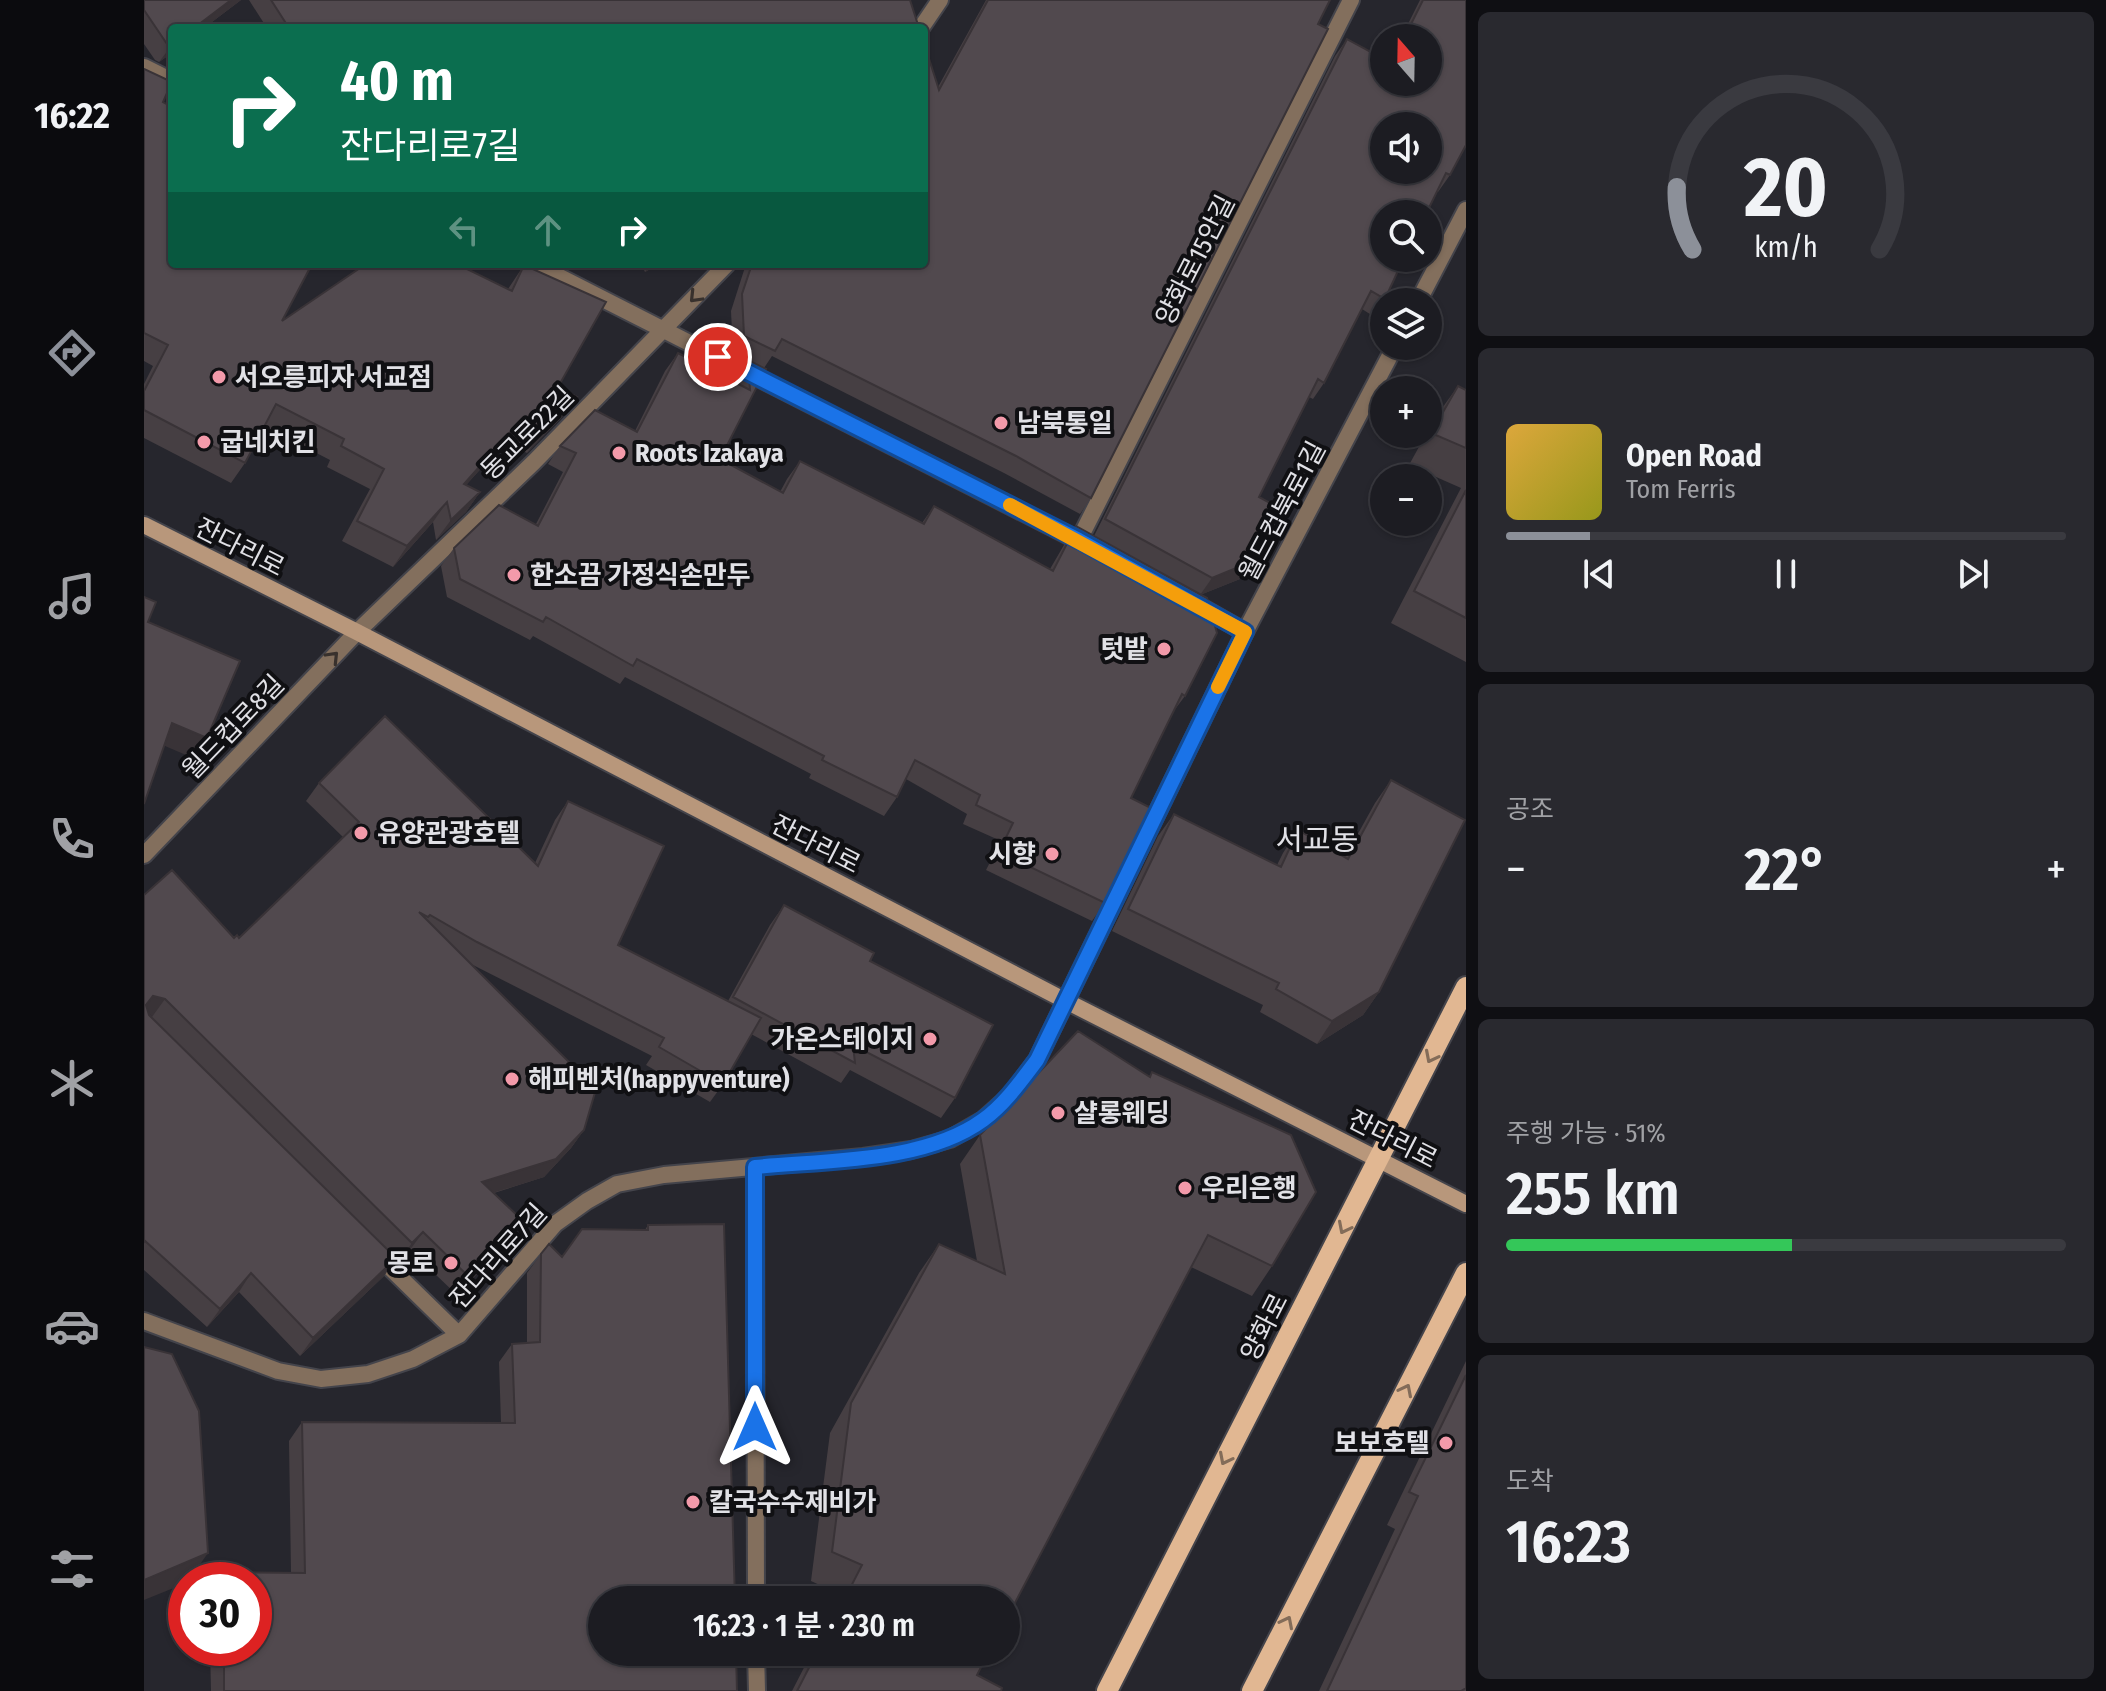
<!DOCTYPE html>
<html lang="ko">
<head>
<meta charset="utf-8">
<style>
	:root { --surface:#1c1c22; --page:#29292f; --text:#f1f3f6; --muted:#a0a1a5; --line:#3a3a40; --accent:#8c9099 }
	body { margin:0; font-family:"Fira Sans Condensed","Noto Sans KR",sans-serif; background:var(--page); color:var(--text); height:100vh; display:flex; flex-direction:column; font-size:30px; white-space:nowrap }
	* { box-sizing:border-box; margin:0 }
	p { font-size:26px; color:var(--muted) }
	.icon { flex:none; width:44px; height:44px; fill:none; stroke:currentColor; stroke-width:2; stroke-linecap:round; stroke-linejoin:round }
	.map { position:relative; flex:1; overflow:hidden }
	.details { display:flex; flex-direction:column; gap:12px; padding:12px; background:#0f0f13; width:640px }
	.details>* { flex:none }
	.hud { position:absolute; left:24px; top:24px; width:760px; height:244px; border-radius:8px; box-shadow:0 2px 6px #0004,0 0 0 2px var(--line); background:#0b6e4f; color:#fff; overflow:hidden }
	.needle { width:52px; rotate:340deg }
	.tools { position:absolute; left:1226px; top:24px; display:grid; gap:16px }
	.tools a { display:grid; place-items:center; width:72px; height:72px; border-radius:50%; background:var(--surface); box-shadow:0 2px 6px #0004,0 0 0 2px var(--line); font-size:40px }
	.speed { position:absolute; left:24px; top:1562px; display:flex; gap:16px; font-size:40px; font-weight:700; text-align:center }
	.speed>* { display:grid; place-content:center; width:104px; height:104px; border-radius:50%; background:var(--surface); box-shadow:0 2px 6px #0004,0 0 0 2px var(--line); line-height:1 }
	.speed .limit { border:12px solid #d22; background:#fff; color:#111 }
	.pin { position:absolute; display:grid; place-items:center; width:68px; height:68px; color:#fff; margin:-34px; border:4px solid #fff; border-radius:50%; box-shadow:0 2px 8px #0007 }
	.me { position:absolute; width:88px; margin:-44px; rotate:0deg; stroke-linejoin:round; filter:drop-shadow(0 0 6px #0008) }
	.turn { display:flex; align-items:center; gap:28px; height:168px; padding:0 40px; font-size:36px }
	.turn .icon { width:104px; height:104px; stroke-width:2.5 }
	.turn b { display:block; font-size:56px; line-height:68px }
	.lanes { display:flex; align-items:center; height:76px; padding:0 40px; background:#0003; justify-content:center; gap:40px; direction:ltr }
	.lanes .off { opacity:.35 }
	.big { font-size:60px; font-weight:600; line-height:1.1 }
	.details .card { flex:1; display:flex; flex-direction:column; justify-content:center; gap:12px; min-width:0; padding:0 28px; border-radius:12px; background:var(--page) }
	.details .dial { align-items:center; gap:0 }
	.dial svg { height:208px; overflow:visible; fill:none; stroke:var(--line); stroke-width:7; stroke-linecap:round; text-anchor:middle }
	.dial text { fill:var(--text); stroke:none }
	.song { display:flex; align-items:center; gap:24px }
	.cover { width:96px; height:96px; border-radius:12px; background:linear-gradient(135deg,hsl(40 70% 55%),hsl(60 70% 35%)) }
	.played { height:8px; border-radius:4px; background:linear-gradient(90deg,var(--accent) 15%,var(--line) 15%) }
	.keys { display:flex; justify-content:space-around; direction:ltr }
	.heat { display:flex; justify-content:space-between; align-items:center; font-size:44px; direction:ltr }
	.charge { height:12px; border-radius:6px; background:linear-gradient(90deg,#34c759 51%,var(--line) 0) }
	.trip { position:absolute; left:444px; top:1586px; width:432px; height:80px; border-radius:40px; background:var(--surface); box-shadow:0 2px 6px #0004,0 0 0 2px var(--line); font-weight:600; line-height:80px; text-align:center }
	main { display:flex; flex:1; min-height:0 }
	.tabs { display:flex; flex-direction:column; width:144px; justify-content:space-around; align-items:center; background:#0b0b0e; color:var(--muted) }
	.tabs .icon { width:56px; height:56px }
	.tabs .on { color:var(--accent) }
	.tabs b { font-size:36px; color:var(--text) }
	.map>svg:first-child { display:block }
</style>
</head>
<body>
<main>
<nav class="tabs">
<b>16:22</b>
<svg class="icon on" aria-label="directions" viewBox="0 0 24 24"><path d="M12 3l9 9-9 9-9-9zM9 14v-3h6M13 9l2 2-2 2"/></svg>
<svg class="icon" aria-label="music" viewBox="0 0 24 24"><path d="M9 18V5l10-2v13"/><circle cx="6" cy="18" r="3"/><circle cx="16" cy="16" r="3"/></svg>
<svg class="icon" aria-label="phone" viewBox="0 0 24 24"><path d="M5 4h4l2 5-3 2q2 4 5 5l2-3 5 2v4C11 20 4 13 5 4z"/></svg>
<svg class="icon" aria-label="climate" viewBox="0 0 24 24"><path d="M12 3v18M4 7l16 10M4 17L20 7"/></svg>
<svg class="icon" aria-label="car" viewBox="0 0 24 24"><path d="M5 17H2v-5l4-1 3-4h7l3 4 3 1v5h-3M9 17h6M6 11h13"/><circle cx="7" cy="17" r="2"/><circle cx="17" cy="17" r="2"/></svg>
<svg class="icon" aria-label="filters" viewBox="0 0 24 24"><path d="M4 7h16M4 17h16"/><circle cx="9" cy="7" r="2"/><circle cx="15" cy="17" r="2"/></svg>
</nav>
<div class="map">
<svg width="1322" height="1691" viewBox="0 0 1322 1691">
	<rect width="100%" height="100%" fill="#26262d"/>
	<g fill="none" stroke-linecap="round" stroke-linejoin="round">
		<defs>
			<path id="street" d="M 777,28 L 796,0
				M 0,67 L 28,81
				M 390,264 L 945,546
				M 1274,302 L 1322,210
				M 935,540 L 1207,0
				M 1050,603 L 1101,632
				M 0,855 L 213,632 L 390,462 L 583,264
				M 611,1167 L 612,1600
				M 230,1252 L 315,1335
				M 0,1321 L 134,1371 L 177,1379 L 224,1374 L 269,1359 L 315,1335 L 411,1224 L 443,1201 L 473,1184 L 520,1175 L 719,1157 L 767,1150 L 806,1139 L 839,1120 L 867,1095 L 893,1060 L 1101,632 L 1251,346
				M 612,1652 L 613,1691"/>
			<path id="secondary" d="M 0,525 L 213,632 L 920,1000 L 1322,1204"/>
			<path id="primary" d="M 963,1691 L 1322,987
				M 1108,1691 L 1322,1273"/>
		</defs>
		<!-- street casing -->
		<use href="#street" stroke="#44444b" stroke-width="20"/>
		<!-- secondary casing -->
		<use href="#secondary" stroke="#44444b" stroke-width="20"/>
		<!-- primary casing -->
		<use href="#primary" stroke="#44444b" stroke-width="24"/>
		<!-- street -->
		<use href="#street" stroke="#836f5d" stroke-width="16"/>
		<!-- secondary -->
		<use href="#secondary" stroke="#b8977b" stroke-width="16"/>
		<!-- primary -->
		<use href="#primary" stroke="#e1b792" stroke-width="20"/>
	</g>
	<!-- wall -->
	<path fill="#463f43" d="M 0,0 L 97,0 L 60,28 L 28,28 L 28,53 L 15,62 L 11,60 L 0,44 Z
		M 105,0 L 766,0 L 775,28 L 123,28 Z
		M 842,0 L 1186,0 L 947,498 L 936,514 L 860,473 L 628,356 L 620,368 L 576,459 L 636,492 L 643,479 L 656,461 L 778,523 L 790,506 L 906,569 L 920,545 L 932,526 L 950,536 L 1191,56 L 1203,39 L 1240,82 L 1284,38 L 1257,38 L 1276,0 L 1322,0 L 1306,175 L 1294,192 L 1293,191 L 1241,299 L 1229,316 L 1218,309 L 1180,383 L 1169,399 L 1165,397 L 1115,497 L 1107,562 L 1096,579 L 1056,595 L 1041,696 L 1029,712 L 987,798 L 961,903 L 948,921 L 842,870 L 857,841 L 819,824 L 823,814 L 762,779 L 753,797 L 740,816 L 665,778 L 667,774 L 481,677 L 476,684 L 389,636 L 386,640 L 303,597 L 297,566 L 310,548 L 392,524 L 419,472 L 404,464 L 416,446 L 491,431 L 521,371 L 534,353 L 591,382 L 591,378 L 604,360 L 589,352 L 587,311 L 602,264 L 780,264 L 794,87 Z
		M 0,69 L 138,321 L 364,289 L 380,265 L 414,387 L 418,417 L 383,453 L 361,442 L 322,485 L 336,492 L 322,512 L 292,540 L 289,522 L 249,567 L 198,541 L 226,489 L 183,467 L 186,460 L 120,426 L 101,463 L 87,483 L 0,438 L 0,384 L 9,366 L 0,361 Z
		M 497,264 L 515,264 L 501,272 Z
		M 1314,386 L 1322,390 L 1322,662 L 1247,623 L 1317,488 L 1265,465 L 1282,434 L 1284,434 L 1284,431 L 1291,418 Z
		M 1247,780 L 1235,992 L 1219,1015 L 1173,1044 L 1116,1012 L 1119,1005 L 968,931 L 1014,836 L 1030,814 L 1133,865 L 1139,853 L 1154,830 L 1201,857 L 1231,803 Z
		M 175,783 L 391,863 L 411,820 L 424,801 L 474,945 L 584,1001 L 626,925 L 640,905 L 726,961 L 811,1098 L 797,1118 L 706,1070 L 697,1083 L 607,1034 L 579,1084 L 566,1102 L 502,1065 L 508,1056 L 325,963 L 440,1130 L 427,1148 L 400,1177 L 350,1193 L 379,1221 L 366,1239 L 313,1295 L 266,1250 L 255,1261 L 252,1258 L 240,1276 L 156,1356 L 95,1292 L 63,1327 L 0,1270 L 0,895 L 90,938 L 95,938 L 200,838 L 162,801 Z
		M 1008,1072 L 1128,1266 L 1108,1296 L 1047,1267 L 862,1600 L 695,1600 L 697,1595 L 667,1581 L 686,1433 L 775,1273 L 795,1244 L 833,1261 L 816,1164 L 836,1135 L 1005,1077 Z
		M 504,1225 L 593,1691 L 67,1691 L 66,1648 L 110,1648 L 110,1580 L 73,1580 L 79,1572 L 147,1573 L 145,1441 L 158,1422 L 357,1423 L 355,1362 L 368,1344 L 383,1343 L 383,1273 L 397,1254 L 418,1257 L 501,1230 Z
		M 1322,1361 L 1322,1691 L 1175,1691 L 1251,1529 L 1243,1525 Z
		M 668,1652 L 845,1652 L 833,1675 L 857,1691 L 648,1691 Z"/>
	<!-- shaded-wall -->
	<path fill="#393337" d="M 87,0 L 97,0 L 60,28 L 50,28 Z
		M 28,45 L 28,53 L 15,62 Z
		M 507,264 L 515,264 L 501,272 Z
		M 433,397 L 418,417 L 383,453 L 397,433 Z
		M 375,422 L 361,442 L 305,504 L 320,484 Z
		M 336,492 L 322,512 L 292,540 L 307,520 Z
		M 303,502 L 289,522 L 249,567 L 263,546 Z
		M 1107,562 L 1096,579 L 1056,595 L 1068,578 Z
		M 28,723 L 63,738 L 49,758 L 14,743 Z
		M 1235,992 L 1219,1015 L 1173,1044 L 1188,1021 Z
		M 9,996 L 21,999 L 8,1017 L 0,1008 Z
		M 440,1130 L 427,1148 L 400,1177 L 326,1200 L 338,1182 Z
		M 379,1221 L 366,1239 L 313,1295 L 325,1277 Z
		M 279,1232 L 266,1250 L 255,1261 L 268,1243 Z
		M 252,1258 L 240,1276 L 156,1356 L 169,1338 Z
		M 107,1273 L 95,1292 L 63,1327 L 76,1309 Z
		M 64,1553 L 45,1580 L 42,1580 L 42,1583 L 0,1600 L 0,1580 Z"/>
	<!-- building -->
	<path fill="#51494e" stroke="#393337" stroke-width="2" fill-rule="evenodd" d="M 0,0 L 87,0 L 50,28 L 28,28 L 28,45 L 27,46 L 23,44 L 0,10 Z
		M 127,0 L 766,0 L 775,28 L 145,28 Z
		M 844,0 L 1186,0 L 1174,24 L 1184,29 L 947,498 L 872,456 L 638,339 L 631,351 L 600,336 L 598,294 L 608,264 L 780,264 L 780,43 L 795,90 Z
		M 1279,0 L 1322,0 L 1322,145 L 1306,175 L 1302,173 L 1282,214 L 1240,214 L 1240,258 L 1260,258 L 1241,299 L 1227,291 L 1180,383 L 1174,379 L 1115,497 L 1135,508 L 1107,562 L 1068,578 L 961,519 L 1203,39 L 1240,59 L 1240,82 L 1284,82 L 1284,38 L 1260,38 ZM 1240,126 L 1284,126 L 1284,170 L 1240,170 Z
		M 0,69 L 28,82 L 19,102 L 28,107 L 28,264 L 168,264 L 138,321 L 222,264 L 313,264 L 368,291 L 380,265 L 462,302 L 414,387 L 433,397 L 397,433 L 375,422 L 320,484 L 336,492 L 307,520 L 303,502 L 263,546 L 213,521 L 240,469 L 197,446 L 200,439 L 132,404 L 101,463 L 0,410 L 0,391 L 24,345 L 0,333 Z
		M 534,353 L 606,390 L 604,360 L 622,369 L 576,459 L 639,493 L 656,461 L 780,524 L 790,506 L 909,571 L 932,526 L 1063,598 L 1073,633 L 1041,696 L 1038,694 L 987,798 L 1007,808 L 961,903 L 855,852 L 869,823 L 832,805 L 836,795 L 771,760 L 753,797 L 678,760 L 680,756 L 493,659 L 489,666 L 402,617 L 399,622 L 316,579 L 310,548 L 355,505 L 394,526 L 432,453 L 416,446 L 451,410 L 493,432 Z
		M 1314,386 L 1322,390 L 1322,448 L 1287,433 Z
		M 1322,490 L 1322,618 L 1270,591 Z
		M 0,597 L 12,602 L 4,622 L 96,661 L 63,738 L 28,723 L 0,804 Z
		M 241,716 L 394,866 L 424,801 L 520,846 L 474,945 L 617,1018 L 579,1084 L 515,1047 L 520,1038 L 333,942 L 286,915 L 284,917 L 275,912 L 452,1089 L 440,1130 L 412,1159 L 338,1182 L 379,1221 L 325,1277 L 279,1232 L 268,1243 L 21,999 L 9,996 L 2,1005 L 5,1015 L 252,1258 L 169,1338 L 107,1273 L 76,1309 L 1,1241 L 0,1242 L 0,895 L 28,870 L 90,938 L 93,935 L 95,938 L 215,822 L 175,783 Z
		M 1247,780 L 1321,820 L 1235,992 L 1188,1021 L 1132,989 L 1135,983 L 984,909 L 1030,814 L 1137,867 L 1154,830 L 1204,859 Z
		M 640,905 L 730,953 L 726,961 L 849,1025 L 811,1098 L 709,1045 L 711,1063 L 589,997 Z
		M 934,1031 L 1006,1077 L 1008,1072 L 1147,1135 L 1172,1192 L 1128,1266 L 1064,1235 L 862,1620 L 862,1600 L 700,1600 L 718,1565 L 688,1552 L 707,1403 L 795,1244 L 861,1274 L 836,1135 Z
		M 580,1224 L 591,1600 L 458,1600 L 458,1652 L 592,1652 L 593,1691 L 80,1691 L 80,1648 L 110,1648 L 110,1580 L 79,1580 L 79,1572 L 161,1573 L 158,1422 L 371,1423 L 368,1344 L 396,1342 L 397,1254 L 405,1244 L 418,1257 L 438,1229 L 504,1230 L 504,1225 Z
		M 0,1347 L 28,1354 L 55,1411 L 64,1553 L 0,1580 Z
		M 1322,1375 L 1322,1688 L 1317,1691 L 1183,1691 L 1274,1496 L 1265,1492 Z
		M 673,1652 L 845,1652 L 833,1675 L 858,1688 L 857,1691 L 653,1691 Z"/>
	<!-- one-way arrows -->
	<defs><path id="oneway-chevron" d="M-2-3.5L2.5 0L-2 3.5" fill="none" stroke-width="1.6" stroke-linecap="round" stroke-linejoin="round" transform="scale(2)"/></defs>
	<g stroke="#38312d">
		<use href="#oneway-chevron" transform="translate(551 297) rotate(134)"/>
		<use href="#oneway-chevron" transform="translate(189 657) rotate(-46)"/>
	</g>
	<g stroke="#836c59">
		<use href="#oneway-chevron" transform="translate(1287 1057) rotate(117)"/>
		<use href="#oneway-chevron" transform="translate(1200 1228) rotate(117)"/>
		<use href="#oneway-chevron" transform="translate(1262 1390) rotate(-63)"/>
		<use href="#oneway-chevron" transform="translate(1081 1459) rotate(117)"/>
		<use href="#oneway-chevron" transform="translate(1143 1622) rotate(-63)"/>
	</g>
	<g fill="none" stroke-linecap="round" stroke-linejoin="round">
		<defs>
			<path id="route" d="M 574,357 L 935,540 L 1101,632 L 893,1060 C 877,1081 861,1104 839,1120 C 780,1163 681,1160 611,1167 L 611,1427"/>
		</defs>
		<!-- route casing -->
		<use href="#route" stroke="#114b97" stroke-width="20"/>
		<!-- route -->
		<use href="#route" stroke="#1a73e8" stroke-width="14"/>
		<!-- slow -->
		<path stroke="#f59e0b" stroke-width="14" d="M 866,505 L 1101,632 L 1074,687"/>
	</g>
	<!-- markers -->
	<g fill="#f39aaa" stroke="#101013" stroke-width="3">
		<circle cx="75" cy="377" r="8"/>
		<circle cx="857" cy="423" r="8"/>
		<circle cx="60" cy="442" r="8"/>
		<circle cx="475" cy="453" r="8"/>
		<circle cx="370" cy="575" r="8"/>
		<circle cx="1020" cy="649" r="8"/>
		<circle cx="217" cy="833" r="8"/>
		<circle cx="908" cy="854" r="8"/>
		<circle cx="786" cy="1039" r="8"/>
		<circle cx="368" cy="1079" r="8"/>
		<circle cx="914" cy="1113" r="8"/>
		<circle cx="1041" cy="1188" r="8"/>
		<circle cx="307" cy="1263" r="8"/>
		<circle cx="1302" cy="1443" r="8"/>
		<circle cx="549" cy="1502" r="8"/>
	</g>
	<g text-anchor="middle" stroke-width="8" stroke-linejoin="round" paint-order="stroke">
		<!-- street labels -->
		<g font-size="26" fill="#e1e1e6" stroke="#101013">
			<text transform="translate(1051 260) rotate(-63)" y="9">양화로15안길</text>
			<text transform="translate(383 433) rotate(-45)" y="9">동교로22길</text>
			<text transform="translate(1138 511) rotate(-62)" y="9">월드컵북로1길</text>
			<text transform="translate(96 547) rotate(27)" y="9">잔다리로</text>
			<text transform="translate(89 727) rotate(-46)" y="9">월드컵로8길</text>
			<text transform="translate(672 844) rotate(27)" y="9">잔다리로</text>
			<text transform="translate(1249 1139) rotate(27)" y="9">잔다리로</text>
			<text transform="translate(354 1256) rotate(-48)" y="9">잔다리로7길</text>
			<text transform="translate(1120 1327) rotate(-63)" y="9">양화로</text>
		</g>
		<!-- poi labels -->
		<g font-size="26" font-weight="bold" fill="#e1e1e6" stroke="#101013" text-anchor="start">
			<text x="91" y="386">서오릉피자 서교점</text>
			<text x="873" y="432">남북통일</text>
			<text x="76" y="451">굽네치킨</text>
			<text x="491" y="462">Roots Izakaya</text>
			<text x="386" y="584">한소끔 가정식손만두</text>
			<text x="1004" y="658" text-anchor="end">텃밭</text>
			<text x="233" y="842">유양관광호텔</text>
			<text x="892" y="863" text-anchor="end">시향</text>
			<text x="770" y="1048" text-anchor="end">가온스테이지</text>
			<text x="384" y="1088">해피벤처(happyventure)</text>
			<text x="930" y="1122">샬롱웨딩</text>
			<text x="1057" y="1197">우리은행</text>
			<text x="291" y="1272" text-anchor="end">몽로</text>
			<text x="1286" y="1452" text-anchor="end">보보호텔</text>
			<text x="565" y="1511">칼국수수제비가</text>
		</g>
		<!-- quarter labels -->
		<g font-size="30" fill="#e1e1e6" stroke="#101013">
			<text x="1173" y="850">서교동</text>
		</g>
	</g>
</svg>
<div class="tools">
<a><svg class="needle" viewBox="-14 -14 28 28"><path d="M0-13l5 13h-10z" fill="#e53935"/><path d="M0 13l5-13h-10z" fill="#a0a1a5"/></svg></a>
<a><svg class="icon" aria-label="sound" viewBox="0 0 24 24"><path d="M4 9h4l5-4v14l-5-4H4zM17 9q2 3 0 6"/></svg></a>
<a><svg class="icon" aria-label="search" viewBox="0 0 24 24"><circle cx="10" cy="10" r="6"/><path d="M15 15l6 6"/></svg></a>
<a><svg class="icon" aria-label="layers" viewBox="0 0 24 24"><path d="M12 4l9 5-9 5-9-5zM3 14l9 5 9-5"/></svg></a>
<a>+</a>
<a>−</a>
</div>
<div class="speed"><div class="limit">30</div></div>
<div class="pin" style="left:574px;top:357px;background:#d93025"><svg class="icon" aria-label="arrive" viewBox="0 0 24 24"><path d="M6 21V4h12l-3 4 3 4H6"/></svg></div>
<svg class="me" style="left:611px;top:1427px" viewBox="-20 -20 40 40"><path d="M0-17L14 15 0 8-14 15z" fill="#1a73e8" stroke="#fff" stroke-width="4"/></svg>
<div class="trip">16:23 · 1 분 · 230 m</div>
<div class="hud">
<div class="turn"><svg class="icon" aria-label="right" viewBox="0 0 24 24"><path d="M7 20v-9h11M14 6l5 5-5 5"/></svg><div><b>40 m</b>잔다리로7길</div></div>
<div class="lanes"><svg class="icon off" aria-label="left" viewBox="0 0 24 24"><path d="M17 20v-9H6M10 6l-5 5 5 5"/></svg><svg class="icon off" aria-label="ahead" viewBox="0 0 24 24"><path d="M12 20V5M6 11l6-6 6 6"/></svg><svg class="icon" aria-label="right" viewBox="0 0 24 24"><path d="M7 20v-9h11M14 6l5 5-5 5"/></svg></div>
</div>
</div>
<section class="details">
<div class="card dial"><svg viewBox="0 0 100 80">
<path d="M14 69A42 42 0 1 1 86 69"/>
<path d="M14 69A42 42 0 0 1 8 45" stroke="#8c9099"/>
<text x="50" y="56" font-size="32" font-weight="700">20</text>
<text x="50" y="72" font-size="11">km/h</text>
</svg></div>
<div class="card">
<div class="song"><i class="cover"></i><div><b>Open Road</b><p>Tom Ferris</p></div></div>
<div class="played"></div>
<div class="keys"><svg class="icon" aria-label="previous" viewBox="0 0 24 24"><path d="M18 5L8 12l10 7zM5 5v14"/></svg><svg class="icon" aria-label="pause" viewBox="0 0 24 24"><path d="M8 5v14M16 5v14"/></svg><svg class="icon" aria-label="next" viewBox="0 0 24 24"><path d="M6 5l10 7-10 7zM19 5v14"/></svg></div>
</div>
<div class="card"><p>공조</p>
<div class="heat"><a>−</a><b class="big">22°</b><a>+</a></div>
</div>
<div class="card"><p>주행 가능 · 51%</p><b class="big">255 km</b><div class="charge"></div></div>
<div class="card"><p>도착</p><b class="big">16:23</b></div>
</section>
</main>
</body>
</html>
